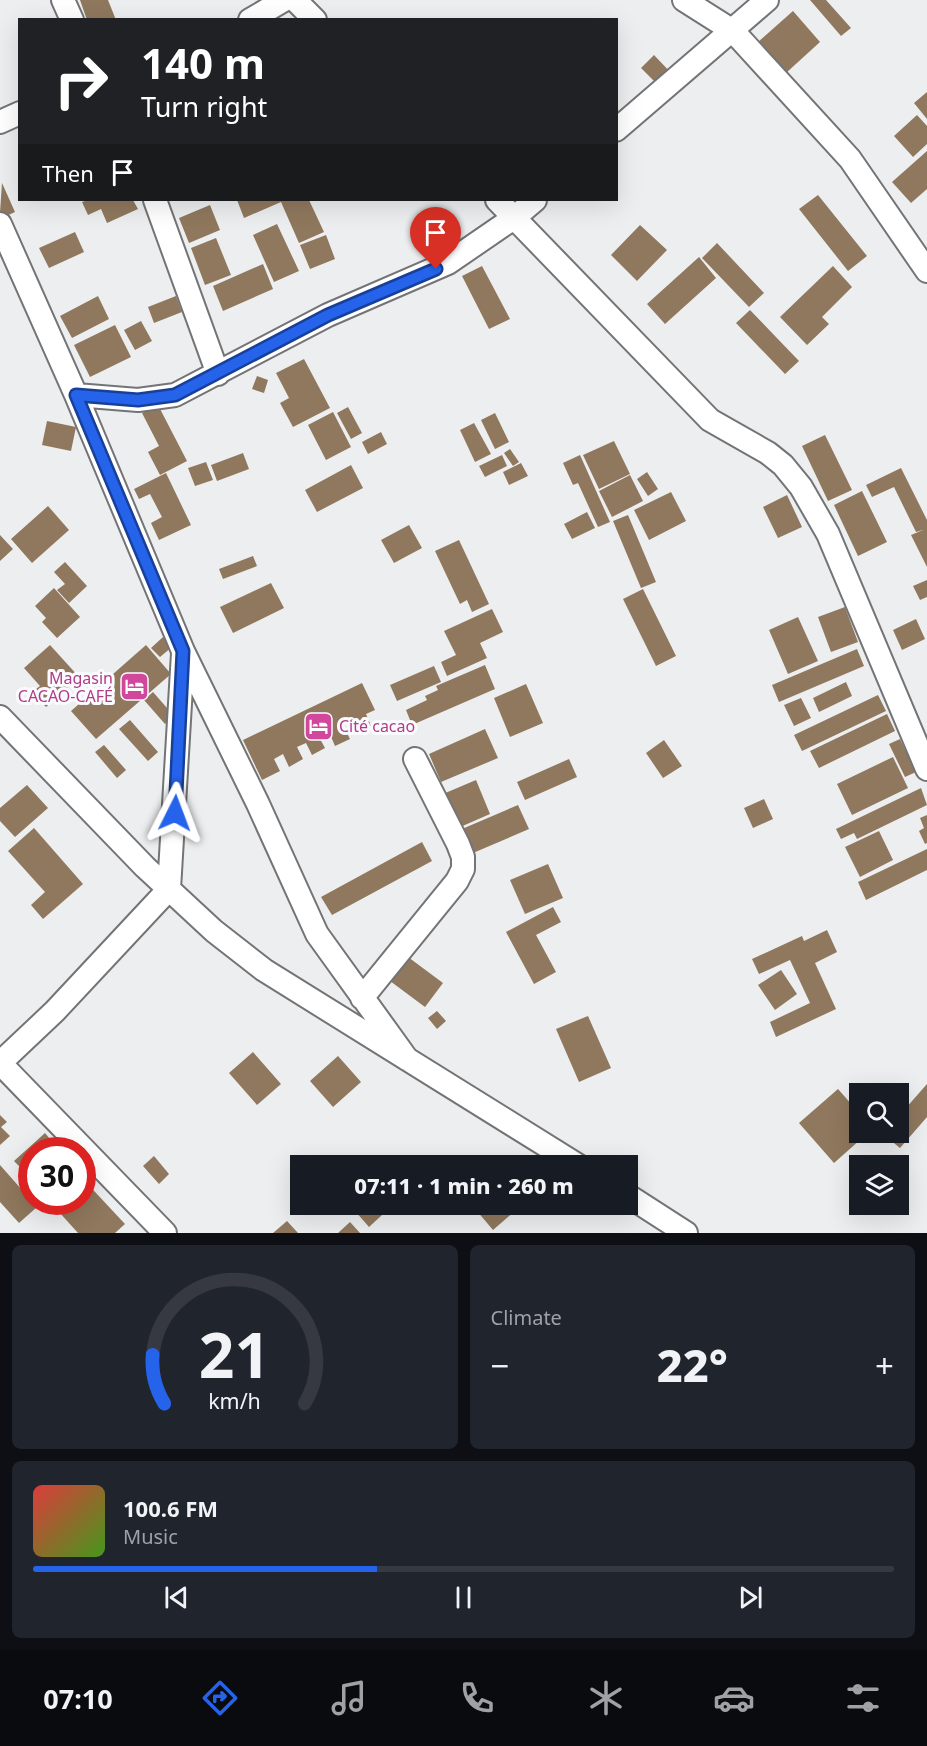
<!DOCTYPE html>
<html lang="en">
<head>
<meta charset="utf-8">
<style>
	:root { --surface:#171b24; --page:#20242c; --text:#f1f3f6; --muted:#9ea1a6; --line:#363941; --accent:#2563eb }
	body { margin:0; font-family:"Noto Sans",sans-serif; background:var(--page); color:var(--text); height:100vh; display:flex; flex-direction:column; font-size:22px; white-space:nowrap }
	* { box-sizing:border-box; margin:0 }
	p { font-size:20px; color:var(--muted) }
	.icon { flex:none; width:33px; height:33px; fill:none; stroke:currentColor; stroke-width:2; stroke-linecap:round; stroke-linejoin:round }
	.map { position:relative; height:1233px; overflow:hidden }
	.sheet { display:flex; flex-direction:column; gap:12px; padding:12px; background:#0d0f14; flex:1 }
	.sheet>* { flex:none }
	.guide { position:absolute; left:18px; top:18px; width:600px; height:183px; border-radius:0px; box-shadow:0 6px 24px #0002; background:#202124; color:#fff; overflow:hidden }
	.tools { position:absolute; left:849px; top:1083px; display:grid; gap:12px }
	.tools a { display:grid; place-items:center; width:60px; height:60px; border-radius:0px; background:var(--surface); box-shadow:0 6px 24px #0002; font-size:30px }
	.speed { position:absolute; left:18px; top:1137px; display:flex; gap:12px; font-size:30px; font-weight:700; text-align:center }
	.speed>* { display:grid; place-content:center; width:78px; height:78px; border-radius:50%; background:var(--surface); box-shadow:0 6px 24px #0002; line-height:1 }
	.speed .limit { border:9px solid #d22; background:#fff; color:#111 }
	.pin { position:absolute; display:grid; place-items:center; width:51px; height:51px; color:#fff; margin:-62px -26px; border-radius:50% 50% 50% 0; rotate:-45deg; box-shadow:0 0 6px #0007 }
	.pin .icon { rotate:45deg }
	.me { position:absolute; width:66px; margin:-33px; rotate:3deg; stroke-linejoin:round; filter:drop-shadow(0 0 4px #0008) }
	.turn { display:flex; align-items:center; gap:21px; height:126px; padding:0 24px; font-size:27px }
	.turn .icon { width:78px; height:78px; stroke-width:2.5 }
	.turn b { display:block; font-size:42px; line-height:51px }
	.then { display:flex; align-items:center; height:57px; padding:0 24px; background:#0003; gap:12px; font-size:22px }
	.big { font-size:45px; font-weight:800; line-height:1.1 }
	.sheet .card { flex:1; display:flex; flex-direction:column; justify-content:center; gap:9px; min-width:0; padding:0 21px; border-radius:9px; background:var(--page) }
	.sheet .dial { align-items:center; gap:0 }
	.dial svg { height:156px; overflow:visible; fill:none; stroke:var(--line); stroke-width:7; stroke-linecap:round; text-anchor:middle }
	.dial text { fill:var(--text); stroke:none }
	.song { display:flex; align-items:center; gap:18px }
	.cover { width:72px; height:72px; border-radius:9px; background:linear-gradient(135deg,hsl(0 70% 55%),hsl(100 70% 35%)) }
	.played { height:6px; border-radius:3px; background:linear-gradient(90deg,var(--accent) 40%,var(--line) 40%) }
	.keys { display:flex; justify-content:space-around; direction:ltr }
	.heat { display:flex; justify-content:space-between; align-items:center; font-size:33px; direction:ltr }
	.sheet .tiles { flex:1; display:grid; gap:12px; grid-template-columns:1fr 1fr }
	.card:last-child { grid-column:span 2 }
	.trip { position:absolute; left:290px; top:1155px; width:348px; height:60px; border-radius:0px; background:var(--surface); box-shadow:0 6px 24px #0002; font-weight:800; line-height:60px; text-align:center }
	.menu { display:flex; height:96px; justify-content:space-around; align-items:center; background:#090b0e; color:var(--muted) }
	.menu .icon { width:42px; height:42px }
	.menu .selected { color:var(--accent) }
	.menu b { font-size:27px; color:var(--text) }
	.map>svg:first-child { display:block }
</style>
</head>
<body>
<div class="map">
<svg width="927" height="1233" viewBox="0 0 927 1233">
	<rect width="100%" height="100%" fill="#edeef0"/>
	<!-- building -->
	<path fill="#8f785d" d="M 80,0 L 108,0 L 116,20 L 87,20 Z
		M 810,0 L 826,0 L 851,28 L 841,36 Z
		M 793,11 L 820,42 L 786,73 L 758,42 Z
		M 654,55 L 673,75 L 661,88 L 641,68 Z
		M 927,92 L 927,119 L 914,103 Z
		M 917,115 L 927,126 L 927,144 L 913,157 L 894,136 Z
		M 927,151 L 927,189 L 911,203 L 892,182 Z
		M 2,183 L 15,212 L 2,218 L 0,212 Z
		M 818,195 L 867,256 L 848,271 L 799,209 Z
		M 88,200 L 133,200 L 138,209 L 107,223 L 101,209 L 88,215 L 82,202 Z
		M 237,200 L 309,200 L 324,232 L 299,243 L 281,202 L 244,218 Z
		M 210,205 L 220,230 L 189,243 L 179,218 Z
		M 277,224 L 299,271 L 274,282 L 253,235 Z
		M 640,225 L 667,250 L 637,281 L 611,255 Z
		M 75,232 L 84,252 L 49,268 L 39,248 Z
		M 326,235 L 335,259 L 310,269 L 300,245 Z
		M 216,238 L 231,275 L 205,285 L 191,248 Z
		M 717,243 L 764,293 L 749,307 L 702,258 Z
		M 699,257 L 716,278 L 665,324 L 647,304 Z
		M 263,264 L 273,289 L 223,311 L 213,286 Z
		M 482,266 L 510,319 L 489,329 L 462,276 Z
		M 833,266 L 852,287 L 822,317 L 829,324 L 807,345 L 780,317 Z
		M 98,296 L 109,319 L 72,338 L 60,316 Z
		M 176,296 L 182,312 L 154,323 L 148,307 Z
		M 750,310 L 799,361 L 785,374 L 736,323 Z
		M 141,321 L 152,341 L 135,350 L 124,330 Z
		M 115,325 L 131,357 L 90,377 L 74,345 Z
		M 304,359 L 330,408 L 293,427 L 280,403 L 289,398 L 276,373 Z
		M 257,376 L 268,380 L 264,393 L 252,389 Z
		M 158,405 L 187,461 L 160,475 L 148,452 L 159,446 L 142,413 Z
		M 348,407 L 362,433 L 351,439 L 337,413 Z
		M 333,412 L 351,447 L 326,460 L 308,425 Z
		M 495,413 L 509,442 L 495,449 L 481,420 Z
		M 47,421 L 76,427 L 71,451 L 42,445 Z
		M 474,423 L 491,454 L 475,462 L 460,430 Z
		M 381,432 L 387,444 L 368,454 L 362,442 Z
		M 825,435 L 852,490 L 828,501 L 802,446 Z
		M 614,441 L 630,474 L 599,489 L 583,455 Z
		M 510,449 L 519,462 L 513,466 L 504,453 Z
		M 243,453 L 249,469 L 217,481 L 211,465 Z
		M 502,455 L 507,466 L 485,477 L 479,466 Z
		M 580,455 L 610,522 L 598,527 L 578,483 L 573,485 L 563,463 Z
		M 206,462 L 213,480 L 195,486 L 188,468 Z
		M 521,463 L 528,476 L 509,485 L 503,472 Z
		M 351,465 L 363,488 L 317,512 L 305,490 Z
		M 901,468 L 927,520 L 927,567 L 911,535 L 923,530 L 916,532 L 894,487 L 872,497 L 866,485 Z
		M 647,472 L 658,489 L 648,496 L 637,479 Z
		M 166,473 L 191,525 L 159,540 L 151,523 L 162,517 L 150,494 L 139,499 L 134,489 Z
		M 630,475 L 643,501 L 612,517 L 599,491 Z
		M 862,491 L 887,542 L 858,556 L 834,505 Z
		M 671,492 L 686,521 L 649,540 L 634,510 Z
		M 787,495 L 802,527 L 778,538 L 763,507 Z
		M 48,506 L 69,530 L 32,563 L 11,539 Z
		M 587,512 L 595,528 L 572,539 L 564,524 Z
		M 628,515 L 656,582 L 641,588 L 613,521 Z
		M 409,525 L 422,548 L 394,563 L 381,540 Z
		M 0,535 L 13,549 L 0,561 Z
		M 459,540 L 489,604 L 472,612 L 467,600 L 460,604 L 435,551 Z
		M 253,556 L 257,566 L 223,579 L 219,569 Z
		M 65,562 L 87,586 L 69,603 L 57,590 L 65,584 L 54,572 Z
		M 927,580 L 927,597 L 920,600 L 913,586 Z
		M 271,583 L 284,608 L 233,633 L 220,607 Z
		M 54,588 L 80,617 L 57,638 L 42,622 L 46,618 L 35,606 Z
		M 643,589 L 676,656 L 656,666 L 623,599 Z
		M 845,607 L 858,642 L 831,652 L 818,617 Z
		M 492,609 L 503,632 L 480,643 L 487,658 L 447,676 L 441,662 L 456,655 L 444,631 Z
		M 798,617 L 818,661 L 788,674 L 769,630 Z
		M 916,619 L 925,639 L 902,650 L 893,630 Z
		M 163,637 L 172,647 L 160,657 L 151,648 Z
		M 50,645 L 79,677 L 46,707 L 32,692 L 40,686 L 24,668 Z
		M 146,645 L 171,674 L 96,739 L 71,711 Z
		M 857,649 L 864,666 L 779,702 L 772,685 Z
		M 485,665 L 495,689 L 412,725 L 406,710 L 427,700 L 425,696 L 438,690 L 436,686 Z
		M 434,666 L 441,682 L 397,701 L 390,685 Z
		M 846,682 L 852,696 L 819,712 L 813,698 Z
		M 362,683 L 375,710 L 366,714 L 371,726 L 357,733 L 351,721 L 343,725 L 350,739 L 335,746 L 329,732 L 319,737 L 325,748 L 312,755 L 306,743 L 297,747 L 303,759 L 289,767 L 283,754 L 274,759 L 280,771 L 262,780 L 243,740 Z
		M 526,684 L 543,723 L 510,737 L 494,698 Z
		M 153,692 L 174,716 L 165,724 L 144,700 Z
		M 878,695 L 886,711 L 802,751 L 794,735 Z
		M 801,698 L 811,718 L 794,726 L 784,705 Z
		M 887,714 L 895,731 L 819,768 L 810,751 Z
		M 130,720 L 158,752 L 148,761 L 119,729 Z
		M 485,729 L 498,758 L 441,782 L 429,754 Z
		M 900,739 L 916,772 L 905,777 L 889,744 Z
		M 664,740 L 682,766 L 663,778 L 646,753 Z
		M 104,745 L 126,770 L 117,778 L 95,752 Z
		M 893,757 L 908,788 L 852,815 L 837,784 Z
		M 569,759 L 577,777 L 525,800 L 517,782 Z
		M 476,780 L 490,814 L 458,828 L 443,794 Z
		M 27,785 L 48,808 L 15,837 L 0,821 L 0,808 Z
		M 921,788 L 927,805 L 857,839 L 854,833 L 841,839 L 836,829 Z
		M 764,799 L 773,819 L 753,828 L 744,808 Z
		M 518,805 L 529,829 L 473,853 L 462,829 Z
		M 927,815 L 927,843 L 925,844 L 919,831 L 924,828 L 920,818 Z
		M 34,828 L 83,884 L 43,919 L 31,905 L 45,892 L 8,851 Z
		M 879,831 L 893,860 L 860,877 L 845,847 Z
		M 422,842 L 432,861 L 332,915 L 321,897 Z
		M 927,849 L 927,870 L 866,900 L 858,882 Z
		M 548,864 L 563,898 L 525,914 L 510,880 Z
		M 553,907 L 561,922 L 536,935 L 556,972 L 534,984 L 506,932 Z
		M 827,930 L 837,952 L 815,963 L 836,1009 L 776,1037 L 770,1022 L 810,1003 L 790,960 L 759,974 L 752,959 L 802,936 L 804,941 Z
		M 404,954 L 443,983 L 425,1007 L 386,978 Z
		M 781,970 L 797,994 L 775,1010 L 758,985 Z
		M 437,1011 L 446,1021 L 437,1029 L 428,1018 Z
		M 588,1016 L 611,1068 L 579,1082 L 556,1029 Z
		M 253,1052 L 281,1084 L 257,1105 L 229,1073 Z
		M 338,1056 L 361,1082 L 333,1107 L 310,1081 Z
		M 927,1084 L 927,1117 L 900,1148 L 884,1135 L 898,1132 L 898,1117 Z
		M 838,1089 L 860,1114 L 860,1132 L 869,1132 L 834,1163 L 799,1123 Z
		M 0,1115 L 7,1122 L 1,1127 L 10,1136 L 0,1145 Z
		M 45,1133 L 55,1145 L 48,1150 L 32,1150 L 32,1166 L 25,1172 L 14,1161 Z
		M 362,1155 L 371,1166 L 351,1166 Z
		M 154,1156 L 169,1174 L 159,1184 L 143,1166 Z
		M 0,1165 L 37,1207 L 19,1223 L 0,1202 Z
		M 82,1178 L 125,1224 L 115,1233 L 78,1233 L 50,1202 L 82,1202 Z
		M 349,1204 L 394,1204 L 369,1227 Z
		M 471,1204 L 523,1204 L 493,1230 Z
		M 287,1221 L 298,1233 L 273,1233 Z
		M 350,1222 L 360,1233 L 338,1233 Z"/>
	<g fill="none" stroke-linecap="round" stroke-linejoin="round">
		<defs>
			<path id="minor" d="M 63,0 L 72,20
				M 295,0 L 315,20
				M 684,0 L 733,31 L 850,159 L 927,271
				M 250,20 L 284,0
				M 0,122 L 20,113
				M 616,130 L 767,0
				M 155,200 L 218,374
				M 497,200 L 710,420 L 768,453 L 783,465 L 801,487 L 828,534 L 927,769
				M 0,224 L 76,395 L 183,651 L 258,804 L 317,934 L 407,1059
				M 76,395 L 138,400 L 175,395 L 328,315 L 448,263 L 515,217 L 535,200
				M 0,717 L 145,867 L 214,931 L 264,970 L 579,1166
				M 362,998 L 457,881 L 463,869 L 463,857 L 458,844 L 415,759
				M 0,1063 L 55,1011 L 169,889 L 183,653
				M 0,1063 L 165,1233
				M 627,1195 L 686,1233"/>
		</defs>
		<!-- minor casing -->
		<use href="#minor" stroke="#747477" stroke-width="26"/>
		<!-- minor -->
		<use href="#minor" stroke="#fff" stroke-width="22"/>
	</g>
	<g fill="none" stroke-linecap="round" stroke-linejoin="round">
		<defs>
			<path id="route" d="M 175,813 L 183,651 L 76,395 L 138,400 L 175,395 L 328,315 L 436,269"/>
		</defs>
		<!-- route casing -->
		<use href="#route" stroke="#184099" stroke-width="15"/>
		<!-- route -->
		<use href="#route" stroke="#2563eb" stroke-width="10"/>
	</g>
	<!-- icons -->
	<defs>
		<symbol id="hotel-square" viewBox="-11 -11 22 22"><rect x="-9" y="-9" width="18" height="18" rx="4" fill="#d1479c" stroke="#fafbfe"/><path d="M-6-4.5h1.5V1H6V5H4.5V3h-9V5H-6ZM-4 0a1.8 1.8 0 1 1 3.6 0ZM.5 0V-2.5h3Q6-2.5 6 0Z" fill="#fff"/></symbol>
	</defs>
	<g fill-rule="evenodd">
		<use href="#hotel-square" x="118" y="670" width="33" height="33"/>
		<use href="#hotel-square" x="302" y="710" width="33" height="33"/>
	</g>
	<g text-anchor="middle" stroke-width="6" stroke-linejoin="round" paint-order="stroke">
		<!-- hotel labels -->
		<g font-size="16" fill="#b23c85" stroke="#fafbfe" text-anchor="end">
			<text x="113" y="684">Magasin<tspan x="113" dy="18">CACAO-CAFÉ</tspan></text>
			<text x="339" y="732" text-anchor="start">Cité cacao</text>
		</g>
	</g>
</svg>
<div class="tools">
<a><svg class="icon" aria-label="search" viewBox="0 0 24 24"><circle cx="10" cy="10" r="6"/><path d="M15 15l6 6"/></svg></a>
<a><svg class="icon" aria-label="layers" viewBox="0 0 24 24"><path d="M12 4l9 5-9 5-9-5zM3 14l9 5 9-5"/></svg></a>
</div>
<div class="speed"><div class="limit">30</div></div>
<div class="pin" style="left:436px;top:269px;background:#d93025"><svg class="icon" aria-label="arrive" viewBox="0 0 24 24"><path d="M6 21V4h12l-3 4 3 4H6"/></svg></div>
<svg class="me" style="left:175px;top:813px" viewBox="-20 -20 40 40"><path d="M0-17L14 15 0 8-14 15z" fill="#2563eb" stroke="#fff" stroke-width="4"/></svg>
<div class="trip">07:11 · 1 min · 260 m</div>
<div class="guide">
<div class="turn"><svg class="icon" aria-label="right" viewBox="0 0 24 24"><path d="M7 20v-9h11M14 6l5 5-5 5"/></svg><div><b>140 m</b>Turn right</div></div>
<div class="then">Then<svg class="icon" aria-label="arrive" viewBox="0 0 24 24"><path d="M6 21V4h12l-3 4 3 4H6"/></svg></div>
</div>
</div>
<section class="sheet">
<div class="tiles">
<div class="card dial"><svg viewBox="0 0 100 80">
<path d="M14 69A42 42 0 1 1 86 69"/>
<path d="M14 69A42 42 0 0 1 8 44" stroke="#2563eb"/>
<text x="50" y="56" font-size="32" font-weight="700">21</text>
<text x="50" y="72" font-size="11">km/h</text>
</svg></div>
<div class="card"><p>Climate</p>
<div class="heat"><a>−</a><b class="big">22°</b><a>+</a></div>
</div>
<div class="card">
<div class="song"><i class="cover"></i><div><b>100.6 FM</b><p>Music</p></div></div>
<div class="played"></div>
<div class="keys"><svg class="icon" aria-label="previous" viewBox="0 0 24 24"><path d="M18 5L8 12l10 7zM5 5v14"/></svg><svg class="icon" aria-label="pause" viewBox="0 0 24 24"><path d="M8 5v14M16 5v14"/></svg><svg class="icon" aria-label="next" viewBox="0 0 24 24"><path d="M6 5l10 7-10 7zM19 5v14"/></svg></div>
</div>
</div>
</section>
<nav class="menu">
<b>07:10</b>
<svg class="icon selected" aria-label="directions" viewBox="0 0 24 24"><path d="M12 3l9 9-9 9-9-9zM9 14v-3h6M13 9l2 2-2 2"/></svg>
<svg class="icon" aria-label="music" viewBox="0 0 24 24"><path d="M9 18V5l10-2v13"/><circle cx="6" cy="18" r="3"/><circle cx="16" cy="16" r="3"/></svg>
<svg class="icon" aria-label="phone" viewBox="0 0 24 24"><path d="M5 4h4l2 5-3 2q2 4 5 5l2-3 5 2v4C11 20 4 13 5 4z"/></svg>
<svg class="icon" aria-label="climate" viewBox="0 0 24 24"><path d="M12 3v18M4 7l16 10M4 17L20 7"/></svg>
<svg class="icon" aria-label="car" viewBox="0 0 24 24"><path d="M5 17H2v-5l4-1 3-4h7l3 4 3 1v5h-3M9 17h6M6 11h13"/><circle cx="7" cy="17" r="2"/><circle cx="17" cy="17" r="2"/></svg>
<svg class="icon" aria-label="filters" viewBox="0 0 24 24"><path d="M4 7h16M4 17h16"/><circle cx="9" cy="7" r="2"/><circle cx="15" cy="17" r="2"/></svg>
</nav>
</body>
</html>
